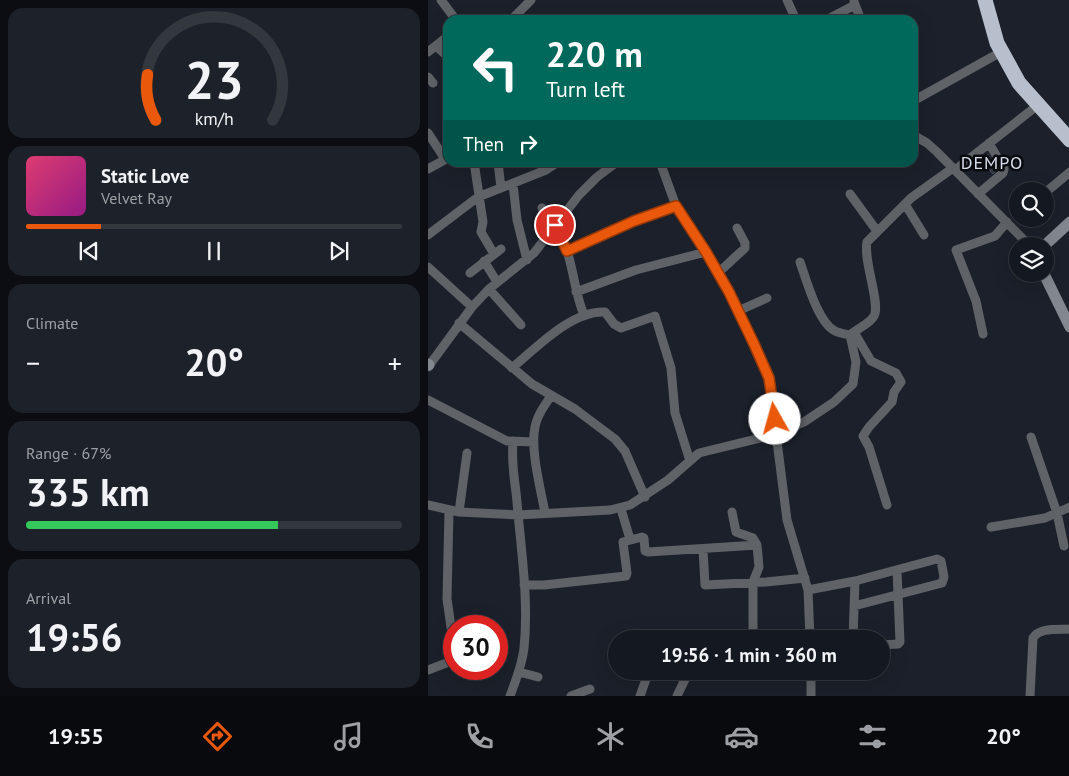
<!DOCTYPE html>
<html lang="en">
<head>
<meta charset="utf-8">
<style>
	:root { --surface:#141820; --page:#1d2129; --text:#f1f3f6; --muted:#9da0a5; --line:#33373e; --accent:#ea580c }
	body { margin:0; font-family:"PT Sans",sans-serif; background:var(--page); color:var(--text); height:100vh; display:flex; flex-direction:column; font-size:19px; white-space:nowrap }
	* { box-sizing:border-box; margin:0 }
	p { font-size:16px; color:var(--muted) }
	.icon { flex:none; width:28px; height:28px; fill:none; stroke:currentColor; stroke-width:2; stroke-linecap:round; stroke-linejoin:round }
	.map { position:relative; flex:1; overflow:hidden }
	.side { display:flex; flex-direction:column; gap:8px; padding:8px; background:#0b0d12; width:428px }
	.side>* { flex:none }
	.banner { position:absolute; left:15px; top:15px; width:475px; height:152px; border-radius:15px; box-shadow:0 5px 20px #0002,0 0 0 1px var(--line); background:#00695c; color:#fff; overflow:hidden }
	.controls { position:absolute; left:581px; top:182px; display:grid; gap:10px }
	.controls a { display:grid; place-items:center; width:45px; height:45px; border-radius:50%; background:var(--surface); box-shadow:0 5px 20px #0002,0 0 0 1px var(--line); font-size:25px }
	.speed { position:absolute; left:15px; top:615px; display:flex; gap:10px; font-size:25px; font-weight:700; text-align:center }
	.speed>* { display:grid; place-content:center; width:65px; height:65px; border-radius:50%; background:var(--surface); box-shadow:0 5px 20px #0002,0 0 0 1px var(--line); line-height:1 }
	.speed .limit { border:8px solid #d22; background:#fff; color:#111 }
	.pin { position:absolute; display:grid; place-items:center; width:42px; height:42px; color:#fff; margin:-21px; border:2px solid #fff; border-radius:50%; box-shadow:0 1px 5px #0007 }
	.me { position:absolute; width:55px; margin:-28px; rotate:353deg; stroke-linejoin:round; filter:drop-shadow(0 0 4px #0008) }
	.turn { display:flex; align-items:center; gap:18px; height:105px; padding:0 20px; font-size:22px }
	.turn .icon { width:65px; height:65px; stroke-width:2.5 }
	.turn b { display:block; font-size:35px; line-height:42px }
	.then { display:flex; align-items:center; height:48px; padding:0 20px; background:#0003; gap:10px; font-size:19px }
	.big { font-size:38px; font-weight:800; line-height:1.1 }
	.side .widget { flex:1; display:flex; flex-direction:column; justify-content:center; gap:8px; min-width:0; padding:0 18px; border-radius:15px; background:var(--page) }
	.side .dial { align-items:center; gap:0 }
	.dial svg { height:130px; overflow:visible; fill:none; stroke:var(--line); stroke-width:7; stroke-linecap:round; text-anchor:middle }
	.dial text { fill:var(--text); stroke:none }
	.song { display:flex; align-items:center; gap:15px }
	.cover { width:60px; height:60px; border-radius:8px; background:linear-gradient(135deg,hsl(340 70% 55%),hsl(310 70% 35%)) }
	.played { height:5px; border-radius:2px; background:linear-gradient(90deg,var(--accent) 20%,var(--line) 20%) }
	.keys { display:flex; justify-content:space-around; direction:ltr }
	.heat { display:flex; justify-content:space-between; align-items:center; font-size:28px; direction:ltr }
	.charge { height:8px; border-radius:4px; background:linear-gradient(90deg,#34c759 67%,var(--line) 0) }
	.trip { position:absolute; left:180px; top:630px; width:282px; height:50px; border-radius:25px; background:var(--surface); box-shadow:0 5px 20px #0002,0 0 0 1px var(--line); font-weight:800; line-height:50px; text-align:center }
	.tabs { display:flex; height:80px; justify-content:space-around; align-items:center; background:#080a0d; color:var(--muted) }
	.tabs .icon { width:35px; height:35px }
	.tabs .active { color:var(--accent) }
	.tabs b { font-size:22px; color:var(--text) }
	main { display:flex; flex:1; min-height:0 }
	.map>svg:first-child { display:block }
</style>
</head>
<body>
<main>
<section class="side">
<div class="widget dial"><svg viewBox="0 0 100 80">
<path d="M14 69A42 42 0 1 1 86 69"/>
<path d="M14 69A42 42 0 0 1 9 41" stroke="#ea580c"/>
<text x="50" y="56" font-size="32" font-weight="700">23</text>
<text x="50" y="72" font-size="11">km/h</text>
</svg></div>
<div class="widget">
<div class="song"><i class="cover"></i><div><b>Static Love</b><p>Velvet Ray</p></div></div>
<div class="played"></div>
<div class="keys"><svg class="icon" aria-label="previous" viewBox="0 0 24 24"><path d="M18 5L8 12l10 7zM5 5v14"/></svg><svg class="icon" aria-label="pause" viewBox="0 0 24 24"><path d="M8 5v14M16 5v14"/></svg><svg class="icon" aria-label="next" viewBox="0 0 24 24"><path d="M6 5l10 7-10 7zM19 5v14"/></svg></div>
</div>
<div class="widget"><p>Climate</p>
<div class="heat"><a>−</a><b class="big">20°</b><a>+</a></div>
</div>
<div class="widget"><p>Range · 67%</p><b class="big">335 km</b><div class="charge"></div></div>
<div class="widget"><p>Arrival</p><b class="big">19:56</b></div>
</section>
<div class="map">
<svg width="642" height="696" viewBox="0 0 642 696">
	<rect width="100%" height="100%" fill="#1b202a"/>
	<!-- building -->
	<path fill="#303540" stroke="#454b56" d="M 560,154 L 569,170 L 565,174 L 553,160 Z"/>
	<g fill="none" stroke-linecap="round" stroke-linejoin="round">
		<!-- street -->
		<path stroke="#5f6267" stroke-width="9" d="M 13,0 L 28,20
			M 359,0 L 368,20
			M 426,2 L 433,20
			M 83,20 L 103,0
			M 398,20 L 427,5
			M 8,46 L 20,57
			M 0,52 L 20,36
			M 0,77 L 5,83
			M 485,101 L 573,52
			M 0,133 L 17,159
			M 485,135 L 499,143 L 509,152 L 602,246
			M 46,162 L 55,222 L 53,232 L 66,254
			M 70,162 L 73,188
			M 232,162 L 248,206 L 278,252 L 301,292 L 341,378 L 359,520 L 380,590 L 382,639
			M 0,169 L 20,158
			M 527,170 L 610,105
			M 85,184 L 89,220 L 99,260
			M 618,192 L 642,172
			M 422,194 L 449,231
			M 550,194 L 575,173 L 576,169 L 561,143
			M 477,204 L 496,235
			M 114,208 C 124,222 134,234 139,251 C 146,272 147,294 156,315
			M 0,235 L 50,197 L 118,170 L 130,162
			M 139,251 L 206,221 L 248,206
			M 56,261 L 69,282
			M 372,262 C 378,279 390,323 407,331 C 411,333 417,334 422,335
			M 0,267 L 44,307
			M 42,273 L 73,249
			M 290,273 L 317,248 L 317,243 L 309,228
			M 61,289 L 93,325
			M 148,292 L 208,270 L 278,252
			M 310,311 L 339,298
			M 31,323 L 104,384 L 147,409 L 187,439 L 197,451 L 217,497
			M 426,332 L 443,361 L 468,373 L 473,382 L 466,392 L 464,402 L 441,427 L 435,436 L 441,447 L 459,505
			M 555,334 L 548,301 L 528,250 L 567,236 L 579,222
			M 422,335 C 429,328 441,325 446,316 C 453,304 435,261 439,242 L 483,198 L 525,168
			M 0,367 L 44,307 L 61,289 L 106,253 L 151,195 L 169,177 L 189,162
			M 84,368 C 108,348 144,310 177,312 L 186,324 L 193,328 L 227,316 L 243,368 L 247,413 L 262,461
			M 0,400 L 79,441 L 106,442
			M 603,437 L 629,513 L 636,546
			M 0,505 L 31,512 L 90,515 L 182,510 L 202,505 L 240,480 L 271,453 L 349,434 L 376,422 L 406,402 L 425,384 L 428,362 L 422,335
			M 193,509 L 202,539
			M 21,511 L 19,599 L 26,648
			M 31,512 L 39,453
			M 304,512 L 308,532 L 325,538 L 329,545
			M 117,513 C 113,490 102,450 107,427 C 109,416 116,406 123,396
			M 563,527 L 617,518 L 642,507
			M 275,549 L 277,585 L 338,582 L 377,578
			M 96,585 L 116,585 L 198,576 L 199,573 L 195,542 L 214,537 L 216,538 L 217,551 L 220,552 L 329,545 L 331,567 L 325,582 L 325,639
			M 380,590 L 427,581 L 509,559 L 513,561 L 516,577 L 514,583 L 426,606
			M 425,639 L 427,581
			M 454,645 L 470,644 L 472,642 L 469,570
			M 0,670 L 26,660
			M 91,672 L 110,677
			M 82,696 C 88,680 94,665 96,648 C 101,601 93,550 89,502 C 87,479 83,466 85,441
			M 143,696 L 162,689
			M 212,696 L 221,671
			M 249,696 L 261,671
			M 383,696 L 383,671
			M 602,696 L 605,638 C 612,627 630,630 642,629"/>
		<!-- secondary -->
		<path stroke="#83878f" stroke-width="11" d="M 616,246 L 642,222
			M 616,274 L 642,327
			M 0,364 L 1,365"/>
		<!-- highway -->
		<path stroke="#b7bfcc" stroke-width="15" d="M 557,0 L 569,43 L 591,83 L 642,140"/>
	</g>
	<g fill="none" stroke-linecap="round" stroke-linejoin="round">
		<defs>
			<path id="route" d="M 127,225 L 139,251 L 206,221 L 248,206 L 278,252 L 301,292 L 326,344 L 341,378 L 347,419"/>
		</defs>
		<!-- route casing -->
		<use href="#route" stroke="#983908" stroke-width="12"/>
		<!-- route -->
		<use href="#route" stroke="#ea580c" stroke-width="9"/>
	</g>
	<g text-anchor="middle" stroke-width="5" stroke-linejoin="round" paint-order="stroke">
		<!-- quarter labels -->
		<g font-size="18" letter-spacing="1" fill="#d6ddea" stroke="#080a0e">
			<text x="564" y="169">DEMPO</text>
		</g>
	</g>
</svg>
<div class="controls">
<a><svg class="icon" aria-label="search" viewBox="0 0 24 24"><circle cx="10" cy="10" r="6"/><path d="M15 15l6 6"/></svg></a>
<a><svg class="icon" aria-label="layers" viewBox="0 0 24 24"><path d="M12 4l9 5-9 5-9-5zM3 14l9 5 9-5"/></svg></a>
</div>
<div class="speed"><div class="limit">30</div></div>
<div class="pin" style="left:127px;top:225px;background:#d93025"><svg class="icon" aria-label="arrive" viewBox="0 0 24 24"><path d="M6 21V4h12l-3 4 3 4H6"/></svg></div>
<svg class="me" style="left:347px;top:419px" viewBox="-20 -20 40 40"><circle r="19" fill="#fff"/><path d="M0-13L10 11 0 6-10 11z" fill="#ea580c"/></svg>
<div class="trip">19:56 · 1 min · 360 m</div>
<div class="banner">
<div class="turn"><svg class="icon" aria-label="left" viewBox="0 0 24 24"><path d="M17 20v-9H6M10 6l-5 5 5 5"/></svg><div><b>220 m</b>Turn left</div></div>
<div class="then">Then<svg class="icon" aria-label="right" viewBox="0 0 24 24"><path d="M7 20v-9h11M14 6l5 5-5 5"/></svg></div>
</div>
</div>
</main>
<nav class="tabs">
<b>19:55</b>
<svg class="icon active" aria-label="directions" viewBox="0 0 24 24"><path d="M12 3l9 9-9 9-9-9zM9 14v-3h6M13 9l2 2-2 2"/></svg>
<svg class="icon" aria-label="music" viewBox="0 0 24 24"><path d="M9 18V5l10-2v13"/><circle cx="6" cy="18" r="3"/><circle cx="16" cy="16" r="3"/></svg>
<svg class="icon" aria-label="phone" viewBox="0 0 24 24"><path d="M5 4h4l2 5-3 2q2 4 5 5l2-3 5 2v4C11 20 4 13 5 4z"/></svg>
<svg class="icon" aria-label="climate" viewBox="0 0 24 24"><path d="M12 3v18M4 7l16 10M4 17L20 7"/></svg>
<svg class="icon" aria-label="car" viewBox="0 0 24 24"><path d="M5 17H2v-5l4-1 3-4h7l3 4 3 1v5h-3M9 17h6M6 11h13"/><circle cx="7" cy="17" r="2"/><circle cx="17" cy="17" r="2"/></svg>
<svg class="icon" aria-label="filters" viewBox="0 0 24 24"><path d="M4 7h16M4 17h16"/><circle cx="9" cy="7" r="2"/><circle cx="15" cy="17" r="2"/></svg>
<b>20°</b>
</nav>
</body>
</html>
